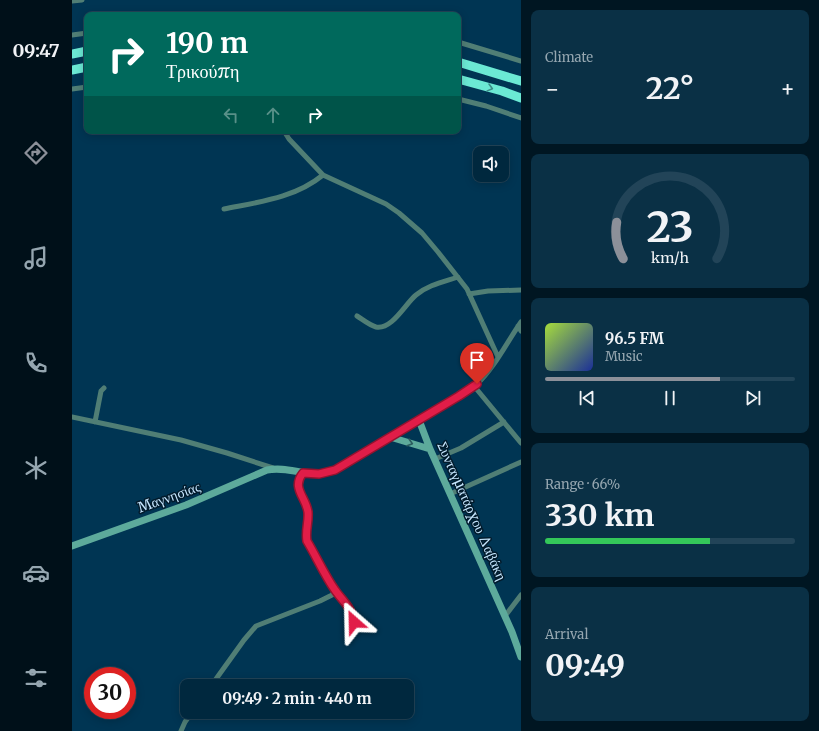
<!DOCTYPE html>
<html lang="en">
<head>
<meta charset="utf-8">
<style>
	:root { --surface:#00283e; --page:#0a3045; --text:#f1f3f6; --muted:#95a6b0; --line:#224458; --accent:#8c9099 }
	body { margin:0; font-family:Merriweather,serif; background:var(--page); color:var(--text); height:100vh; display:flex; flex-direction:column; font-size:15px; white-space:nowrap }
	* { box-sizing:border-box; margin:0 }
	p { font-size:13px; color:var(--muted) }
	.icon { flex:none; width:22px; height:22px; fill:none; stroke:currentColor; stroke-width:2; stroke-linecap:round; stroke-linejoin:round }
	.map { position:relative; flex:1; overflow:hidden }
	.drawer { display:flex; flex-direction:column; gap:10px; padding:10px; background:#001622; width:298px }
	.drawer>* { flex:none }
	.guide { position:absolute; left:12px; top:12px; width:377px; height:122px; border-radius:8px; box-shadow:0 2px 10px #0003,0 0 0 1px var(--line); background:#00695c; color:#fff; overflow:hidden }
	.buttons { position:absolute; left:401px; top:146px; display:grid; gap:8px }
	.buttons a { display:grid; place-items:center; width:36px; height:36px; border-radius:8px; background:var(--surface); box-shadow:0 2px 10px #0003,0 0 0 1px var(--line); font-size:20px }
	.speed { position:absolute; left:12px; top:667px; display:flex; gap:8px; font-size:20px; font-weight:700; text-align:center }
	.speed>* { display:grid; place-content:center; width:52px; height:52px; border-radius:50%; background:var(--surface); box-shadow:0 2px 10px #0003,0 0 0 1px var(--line); line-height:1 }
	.speed .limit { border:6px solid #d22; background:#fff; color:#111 }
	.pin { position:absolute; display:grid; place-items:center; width:34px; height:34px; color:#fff; margin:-41px -17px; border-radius:50% 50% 50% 0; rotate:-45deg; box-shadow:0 0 4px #0007 }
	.pin .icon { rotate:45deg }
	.me { position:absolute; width:44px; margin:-22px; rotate:335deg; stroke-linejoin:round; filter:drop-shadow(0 0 3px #0008) }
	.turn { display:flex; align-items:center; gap:14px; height:84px; padding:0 16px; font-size:18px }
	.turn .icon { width:52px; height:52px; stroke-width:2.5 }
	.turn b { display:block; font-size:28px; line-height:34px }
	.lanes { display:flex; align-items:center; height:38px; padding:0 16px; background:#0003; justify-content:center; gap:20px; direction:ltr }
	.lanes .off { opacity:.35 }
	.big { font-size:30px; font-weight:700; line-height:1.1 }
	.drawer .tile { flex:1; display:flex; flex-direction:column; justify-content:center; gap:6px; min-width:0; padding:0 14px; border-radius:8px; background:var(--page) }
	.drawer .dial { align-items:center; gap:0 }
	.dial svg { height:104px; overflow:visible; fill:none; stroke:var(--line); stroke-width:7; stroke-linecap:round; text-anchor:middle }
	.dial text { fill:var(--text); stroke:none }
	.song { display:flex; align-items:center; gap:12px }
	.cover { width:48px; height:48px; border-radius:6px; background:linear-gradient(135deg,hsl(80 70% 55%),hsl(230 70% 35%)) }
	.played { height:4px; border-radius:2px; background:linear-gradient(90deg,var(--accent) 70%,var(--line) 70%) }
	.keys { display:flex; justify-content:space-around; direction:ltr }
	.heat { display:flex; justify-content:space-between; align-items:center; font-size:22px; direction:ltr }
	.charge { height:6px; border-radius:3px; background:linear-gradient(90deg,#34c759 66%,var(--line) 0) }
	.trip { position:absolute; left:108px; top:679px; width:234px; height:40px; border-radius:8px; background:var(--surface); box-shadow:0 2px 10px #0003,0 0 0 1px var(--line); font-weight:700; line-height:40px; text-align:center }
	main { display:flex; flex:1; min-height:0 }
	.tab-bar { display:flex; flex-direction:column; width:72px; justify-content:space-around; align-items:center; background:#001019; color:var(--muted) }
	.tab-bar .icon { width:28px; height:28px }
	.tab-bar .selected { color:var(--accent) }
	.tab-bar b { font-size:18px; color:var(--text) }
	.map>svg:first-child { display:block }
</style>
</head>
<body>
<main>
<nav class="tab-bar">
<b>09:47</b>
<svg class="icon selected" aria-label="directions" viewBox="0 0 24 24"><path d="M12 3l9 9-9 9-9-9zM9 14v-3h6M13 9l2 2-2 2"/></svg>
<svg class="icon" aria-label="music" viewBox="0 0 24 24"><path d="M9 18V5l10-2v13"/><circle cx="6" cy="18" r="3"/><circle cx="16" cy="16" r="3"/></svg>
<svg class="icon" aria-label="phone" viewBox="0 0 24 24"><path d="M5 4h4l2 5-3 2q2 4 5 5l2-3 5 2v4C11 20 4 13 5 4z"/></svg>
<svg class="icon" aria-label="climate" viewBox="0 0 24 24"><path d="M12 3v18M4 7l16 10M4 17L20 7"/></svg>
<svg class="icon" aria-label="car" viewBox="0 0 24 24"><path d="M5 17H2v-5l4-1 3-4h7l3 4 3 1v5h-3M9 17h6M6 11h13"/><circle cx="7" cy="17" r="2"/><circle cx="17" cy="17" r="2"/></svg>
<svg class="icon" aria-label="filters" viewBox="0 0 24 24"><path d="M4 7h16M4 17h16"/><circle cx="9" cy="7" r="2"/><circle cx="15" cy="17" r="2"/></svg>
</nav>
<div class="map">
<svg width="449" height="731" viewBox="0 0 449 731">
	<rect width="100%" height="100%" fill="#003553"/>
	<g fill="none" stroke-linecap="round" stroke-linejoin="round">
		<!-- street -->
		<path stroke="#507e75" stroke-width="5" d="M 0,1 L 10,0
			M 170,15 L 214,15
			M 0,35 L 15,33
			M 386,42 L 449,61
			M 0,89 L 15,87
			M 386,99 L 414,106 L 449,118
			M 212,131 L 217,139 L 251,175 L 314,204 L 327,213 L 350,233 L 366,252 L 395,289 L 426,357
			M 152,209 C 187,202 223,198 251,175
			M 397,294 L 416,291 L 449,290
			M 285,316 C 290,319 297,325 304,327 C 320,330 333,304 344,295 C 356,285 371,282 386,277
			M 446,326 L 449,331
			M 402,386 L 449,443
			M 0,417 L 109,440 L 155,453 L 201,468
			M 347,420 C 364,410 390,398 405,384 C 423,367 435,342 449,322
			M 23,422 L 29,391 L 32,388
			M 363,459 L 389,448 L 432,422
			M 378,494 L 449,462
			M 262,589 C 269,597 275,605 280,614 C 282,619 283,624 286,630
			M 433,616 L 449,595
			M 139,686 L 172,640 L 184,626 L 248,601 L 260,595 L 262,592 L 260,584 L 235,541 L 234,537 L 237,518 L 236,510 L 228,492 L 226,482 L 231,473
			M 109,731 L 113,722 L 120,712"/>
		<!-- secondary -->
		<path stroke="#5daa9b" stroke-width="7" d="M 318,437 L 358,449
			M 0,546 L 114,505 L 195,470 C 219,465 236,480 263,470 L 347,420 L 358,449 L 440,632 L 449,657"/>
		<!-- highway -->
		<path stroke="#6be9d4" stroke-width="9" d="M 0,54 L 15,51
			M 386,62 L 449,81
			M 0,70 L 15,67
			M 386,79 L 430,91 L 449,98"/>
	</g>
	<!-- one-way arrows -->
	<defs><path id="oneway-chevron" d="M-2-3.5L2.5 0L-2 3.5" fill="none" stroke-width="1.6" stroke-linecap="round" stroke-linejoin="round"/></defs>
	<use stroke="#3c8c88" href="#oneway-chevron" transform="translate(418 88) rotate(15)"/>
	<use stroke="#2b5b5e" href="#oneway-chevron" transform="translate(338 443) rotate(16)"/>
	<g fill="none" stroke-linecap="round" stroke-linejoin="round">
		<defs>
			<path id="route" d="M 282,622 C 281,609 269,599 263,590 C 253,576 244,556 235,541 C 233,531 237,522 236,512 C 234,497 219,488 231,473 L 247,474 L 263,470 L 387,396 L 405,384"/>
		</defs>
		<!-- route casing -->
		<use href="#route" stroke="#92132f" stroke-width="10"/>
		<!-- route -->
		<use href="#route" stroke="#e11d48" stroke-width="7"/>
	</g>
	<g text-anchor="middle" stroke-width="3" stroke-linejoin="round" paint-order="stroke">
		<!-- street labels -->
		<g font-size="14" fill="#c6e6fe" stroke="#021b2c">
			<text transform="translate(97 497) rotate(-20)" y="5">Μαγνησίας</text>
			<text transform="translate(400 511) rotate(66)" y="5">Συνταγματάρχου Δαβάκη</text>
		</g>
	</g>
</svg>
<div class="buttons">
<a><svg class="icon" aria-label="sound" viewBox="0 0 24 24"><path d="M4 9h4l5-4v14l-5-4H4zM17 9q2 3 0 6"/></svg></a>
</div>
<div class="speed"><div class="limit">30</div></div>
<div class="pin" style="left:405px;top:384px;background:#d93025"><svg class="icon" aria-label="arrive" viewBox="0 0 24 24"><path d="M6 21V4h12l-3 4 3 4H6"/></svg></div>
<svg class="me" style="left:282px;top:622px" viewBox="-20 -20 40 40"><path d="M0-17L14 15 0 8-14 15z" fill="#e11d48" stroke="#fff" stroke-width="4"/></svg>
<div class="trip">09:49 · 2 min · 440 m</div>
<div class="guide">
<div class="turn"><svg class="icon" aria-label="right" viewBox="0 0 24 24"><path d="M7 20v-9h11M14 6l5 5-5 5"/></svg><div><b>190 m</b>Τρικούπη</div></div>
<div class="lanes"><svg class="icon off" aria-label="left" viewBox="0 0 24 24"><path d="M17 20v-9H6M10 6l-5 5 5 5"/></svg><svg class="icon off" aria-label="ahead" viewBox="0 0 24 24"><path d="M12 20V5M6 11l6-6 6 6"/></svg><svg class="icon" aria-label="right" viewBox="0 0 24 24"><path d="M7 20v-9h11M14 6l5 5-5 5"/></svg></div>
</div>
</div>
<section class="drawer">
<div class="tile"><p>Climate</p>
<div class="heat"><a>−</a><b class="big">22°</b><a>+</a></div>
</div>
<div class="tile dial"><svg viewBox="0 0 100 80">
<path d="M14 69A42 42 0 1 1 86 69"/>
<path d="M14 69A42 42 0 0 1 9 41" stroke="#8c9099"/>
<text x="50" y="56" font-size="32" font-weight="700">23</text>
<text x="50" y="72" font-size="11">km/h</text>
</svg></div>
<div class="tile">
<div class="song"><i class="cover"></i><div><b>96.5 FM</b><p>Music</p></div></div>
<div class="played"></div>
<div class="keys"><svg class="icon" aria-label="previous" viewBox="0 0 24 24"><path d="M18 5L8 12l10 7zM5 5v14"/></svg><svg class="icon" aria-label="pause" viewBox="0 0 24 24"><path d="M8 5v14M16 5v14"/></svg><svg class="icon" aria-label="next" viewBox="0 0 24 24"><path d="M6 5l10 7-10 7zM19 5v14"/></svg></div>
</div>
<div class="tile"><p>Range · 66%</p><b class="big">330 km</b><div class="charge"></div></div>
<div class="tile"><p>Arrival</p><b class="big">09:49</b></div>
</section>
</main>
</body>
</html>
